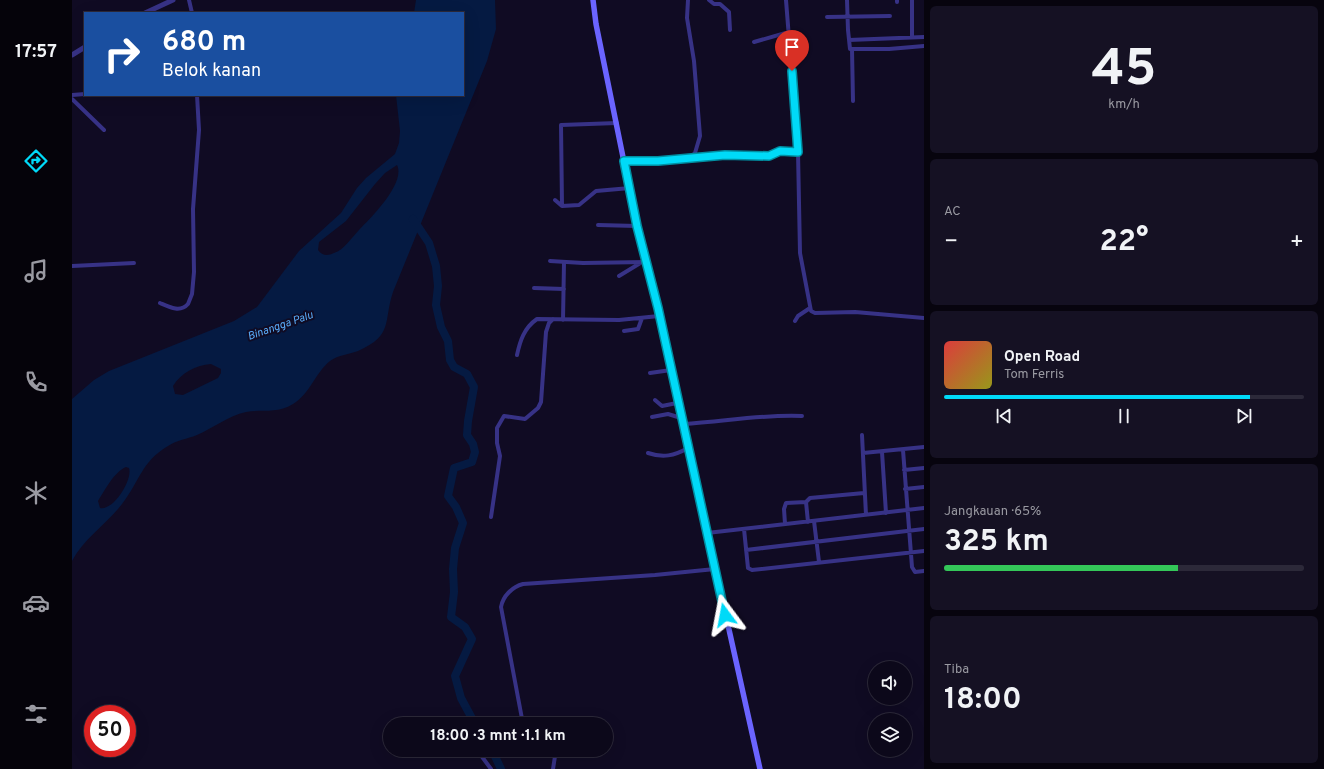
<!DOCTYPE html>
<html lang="id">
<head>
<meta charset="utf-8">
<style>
	:root { --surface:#0c081a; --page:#151123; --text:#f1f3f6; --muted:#9a9aa2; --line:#2c2939; --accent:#00daf8 }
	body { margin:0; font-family:Overpass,sans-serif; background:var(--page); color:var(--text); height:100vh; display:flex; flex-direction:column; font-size:15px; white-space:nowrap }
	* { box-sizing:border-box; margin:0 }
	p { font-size:13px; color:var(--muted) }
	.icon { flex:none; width:22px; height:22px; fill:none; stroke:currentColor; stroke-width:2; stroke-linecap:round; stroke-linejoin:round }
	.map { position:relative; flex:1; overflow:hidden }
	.panel { display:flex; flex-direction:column; gap:6px; padding:6px; background:#07040e; width:400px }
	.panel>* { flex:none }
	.guide { position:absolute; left:12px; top:12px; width:380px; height:84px; border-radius:0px; box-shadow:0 4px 16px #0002,0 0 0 1px var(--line); background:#1a4fa0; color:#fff; overflow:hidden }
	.buttons { position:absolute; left:796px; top:661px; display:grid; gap:8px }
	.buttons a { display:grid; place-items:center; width:44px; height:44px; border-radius:50%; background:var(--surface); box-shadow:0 4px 16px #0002,0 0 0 1px var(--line); font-size:20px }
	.speed { position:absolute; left:12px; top:705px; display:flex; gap:8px; font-size:20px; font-weight:700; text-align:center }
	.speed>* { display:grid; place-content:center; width:52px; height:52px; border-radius:50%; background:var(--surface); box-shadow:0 4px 16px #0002,0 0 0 1px var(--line); line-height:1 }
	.speed .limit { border:6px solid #d22; background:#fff; color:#111 }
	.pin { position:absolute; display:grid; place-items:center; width:34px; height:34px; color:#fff; margin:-41px -17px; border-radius:50% 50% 50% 0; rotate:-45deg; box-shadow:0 0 4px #0007 }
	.pin .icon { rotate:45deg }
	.me { position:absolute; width:44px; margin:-22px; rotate:347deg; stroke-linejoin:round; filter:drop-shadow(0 0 3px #0008) }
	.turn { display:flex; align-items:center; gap:14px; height:84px; padding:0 12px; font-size:18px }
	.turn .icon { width:52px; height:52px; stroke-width:2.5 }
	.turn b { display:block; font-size:28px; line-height:34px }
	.big { font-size:30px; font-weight:700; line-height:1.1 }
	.panel .card { flex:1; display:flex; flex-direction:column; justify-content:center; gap:6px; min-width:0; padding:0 14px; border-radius:6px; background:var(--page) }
	.panel .dial { align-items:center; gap:0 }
	.dial b { font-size:52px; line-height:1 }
	.song { display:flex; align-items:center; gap:12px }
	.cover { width:48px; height:48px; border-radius:6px; background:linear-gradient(135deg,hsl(0 70% 55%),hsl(60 70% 35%)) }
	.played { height:4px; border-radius:2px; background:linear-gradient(90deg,var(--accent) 85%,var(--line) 85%) }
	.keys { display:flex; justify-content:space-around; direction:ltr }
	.heat { display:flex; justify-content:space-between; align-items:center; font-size:22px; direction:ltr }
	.charge { height:6px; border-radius:3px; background:linear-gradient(90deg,#34c759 65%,var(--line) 0) }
	.trip { position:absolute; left:311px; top:717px; width:230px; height:40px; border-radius:20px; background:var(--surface); box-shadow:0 4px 16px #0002,0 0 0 1px var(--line); font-weight:700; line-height:40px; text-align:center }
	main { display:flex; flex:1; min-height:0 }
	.tabs { display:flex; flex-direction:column; width:72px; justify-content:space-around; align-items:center; background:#05030a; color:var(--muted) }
	.tabs .icon { width:28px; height:28px }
	.tabs .current { color:var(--accent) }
	.tabs b { font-size:18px; color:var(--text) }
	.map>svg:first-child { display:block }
</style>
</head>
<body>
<main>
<nav class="tabs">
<b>17:57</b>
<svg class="icon current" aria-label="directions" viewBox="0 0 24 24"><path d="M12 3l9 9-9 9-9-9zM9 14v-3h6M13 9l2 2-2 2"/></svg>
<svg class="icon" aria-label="music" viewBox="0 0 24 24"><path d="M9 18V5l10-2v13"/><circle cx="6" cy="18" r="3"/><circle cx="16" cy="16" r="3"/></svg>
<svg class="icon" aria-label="phone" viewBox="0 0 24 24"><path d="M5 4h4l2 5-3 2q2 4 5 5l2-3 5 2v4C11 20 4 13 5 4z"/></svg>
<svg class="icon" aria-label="climate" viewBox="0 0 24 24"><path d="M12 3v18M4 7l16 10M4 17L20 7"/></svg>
<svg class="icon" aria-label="car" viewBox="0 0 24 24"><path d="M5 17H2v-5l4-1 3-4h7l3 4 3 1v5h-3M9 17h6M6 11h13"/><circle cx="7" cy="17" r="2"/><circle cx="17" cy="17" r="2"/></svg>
<svg class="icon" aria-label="filters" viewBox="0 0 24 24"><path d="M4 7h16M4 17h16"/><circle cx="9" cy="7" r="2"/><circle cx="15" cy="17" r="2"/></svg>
</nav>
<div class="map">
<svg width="852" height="769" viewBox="0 0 852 769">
	<rect width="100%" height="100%" fill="#100b23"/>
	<!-- water -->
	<path fill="#051a42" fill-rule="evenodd" d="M 344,0 L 423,0 L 424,29 L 415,61 L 321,292 C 311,322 322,335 286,351 C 278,354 266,355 258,361 C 243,373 238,394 221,404 C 205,414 190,409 174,412 C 156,416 141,428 125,435 C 115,439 105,440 96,446 C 69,462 68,481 50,504 C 35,524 12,538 0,561 L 0,399 L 22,380 L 37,371 L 162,321 L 185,307 L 227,251 L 269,213 L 285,188 L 294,178 L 323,154 L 327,143 L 328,131 L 324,95 L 391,95 L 391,13 L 342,13 ZM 325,165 C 334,183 299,218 287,230 C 280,237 272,250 262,253 C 256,256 250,256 246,250 L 247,242 L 274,221 L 303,184 L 313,173 ZM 139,364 L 149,369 L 149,373 L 146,378 L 111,395 L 103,394 L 101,386 C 109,373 124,365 139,364 ZM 54,467 L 57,468 C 61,479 42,511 28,508 L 26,501 C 33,490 42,472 54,467 Z"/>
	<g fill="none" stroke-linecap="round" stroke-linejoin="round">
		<!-- river -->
		<path stroke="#051a42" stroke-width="8" d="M 341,219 L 357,243 L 364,266 L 366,286 L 364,305 L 369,327 L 376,341 L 378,360 L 382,367 L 395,374 L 402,387 L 396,421 L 395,435 L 401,444 L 403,452 L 400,462 L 382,468 L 376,496 L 384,507 L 391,523 L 383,548 L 381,569 L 382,592 L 379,617 L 393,627 L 400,639 L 383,676 L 389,698 L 403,724
			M 420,750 L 429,769"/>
		<!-- minor -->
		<path stroke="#373286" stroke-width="4" d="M 117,0 L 120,13
			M 637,0 L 642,4 L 648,4 L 657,12 L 658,30
			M 714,0 L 726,152 L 728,253 L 739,311 L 743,313 L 783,312 L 852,318
			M 775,0 L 776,30 L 778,49 L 817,49 L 852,46
			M 825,0 L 825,2
			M 840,0 L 840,37
			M 755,17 L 818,16
			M 777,40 L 852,37
			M 682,42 L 717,32
			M 780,49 L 781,101
			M 0,95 L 13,94
			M 0,99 L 32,130
			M 618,159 L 653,155 L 697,156 L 705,152 L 726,152
			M 552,161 L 617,159 L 623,153 L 628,136 L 622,61 L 615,18 L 616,0
			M 483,200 L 490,206 L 507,205 L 524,191 L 558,188
			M 490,206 L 489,125 L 545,123
			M 526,225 L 565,226
			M 478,261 L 511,263 L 574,262
			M 0,266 L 62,263
			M 547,276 L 570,262
			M 462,288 L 492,289
			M 88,303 C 97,307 108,313 116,304 L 120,294 L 122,272 L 121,209 L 127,130 L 125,95
			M 491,320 L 492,262
			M 723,321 L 726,316 L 738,308
			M 552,331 L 566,329 L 570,318
			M 445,355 C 448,341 452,328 465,319 L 547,320 L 587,316
			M 578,373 L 599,370
			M 583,400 L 590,406 L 605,403
			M 580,417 L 596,414 L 609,418
			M 611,424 C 651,422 690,414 730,416
			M 790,435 L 794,515
			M 831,450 L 840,567 L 843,572 L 852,571
			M 810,452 L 814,513
			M 576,453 C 591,458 602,456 616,448
			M 791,453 L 852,447
			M 832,470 L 852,468
			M 833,489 L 852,487
			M 419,517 L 428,456 L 425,443 L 425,428 L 432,416 L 453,419 L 466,408 L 469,402 L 474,332 L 477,323 L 481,319
			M 742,521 L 747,562
			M 736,522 L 734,502 L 738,498 L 792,493
			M 713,524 L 712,509 L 714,503 L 734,502
			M 672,529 L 676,568 L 680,570 L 852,551
			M 635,533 L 852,508
			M 674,550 L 852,529
			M 451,724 L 429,607 C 431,596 440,587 451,584 L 583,575 L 643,569
			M 405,750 L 419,769
			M 481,769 L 484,750"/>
		<!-- tertiary -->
		<path stroke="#373286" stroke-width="5" d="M 73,13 L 101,0
			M 0,55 L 13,47"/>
		<!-- secondary -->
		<path stroke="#6b64ff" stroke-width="5.5" d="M 521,0 L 524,24 L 565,226 L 586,310 L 688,769"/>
	</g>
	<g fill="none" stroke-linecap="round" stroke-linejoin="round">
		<defs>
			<path id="route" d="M 653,615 L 586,308 L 565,226 L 552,161 L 586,161 L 653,155 L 697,156 L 708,151 L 726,152 L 720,71"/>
		</defs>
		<!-- route casing -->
		<use href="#route" stroke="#008ea1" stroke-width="10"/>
		<!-- route -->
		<use href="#route" stroke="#00daf8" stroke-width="7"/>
	</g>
	<g text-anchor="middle" stroke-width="4" stroke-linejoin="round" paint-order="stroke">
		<!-- water labels -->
		<g font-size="11" font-style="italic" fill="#5bb0ff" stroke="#100b23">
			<text transform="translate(208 325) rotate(-19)" y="4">Binangga Palu</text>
		</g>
	</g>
</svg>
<div class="buttons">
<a><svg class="icon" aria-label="sound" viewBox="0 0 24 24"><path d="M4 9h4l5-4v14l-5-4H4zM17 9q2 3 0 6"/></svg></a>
<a><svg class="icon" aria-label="layers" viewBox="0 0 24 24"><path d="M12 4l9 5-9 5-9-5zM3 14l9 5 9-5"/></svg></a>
</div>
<div class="speed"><div class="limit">50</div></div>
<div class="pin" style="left:720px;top:71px;background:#d93025"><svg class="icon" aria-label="arrive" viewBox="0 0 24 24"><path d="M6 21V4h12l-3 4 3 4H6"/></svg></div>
<svg class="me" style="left:653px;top:615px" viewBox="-20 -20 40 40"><path d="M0-17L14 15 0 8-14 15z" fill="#00daf8" stroke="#fff" stroke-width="4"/></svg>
<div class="trip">18:00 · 3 mnt · 1.1 km</div>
<div class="guide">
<div class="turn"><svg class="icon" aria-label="right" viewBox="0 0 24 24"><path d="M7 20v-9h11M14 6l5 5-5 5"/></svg><div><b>680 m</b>Belok kanan</div></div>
</div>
</div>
<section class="panel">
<div class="card dial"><b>45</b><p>km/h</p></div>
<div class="card"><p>AC</p>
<div class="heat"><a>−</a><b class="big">22°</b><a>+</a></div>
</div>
<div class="card">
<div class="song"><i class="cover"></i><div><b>Open Road</b><p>Tom Ferris</p></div></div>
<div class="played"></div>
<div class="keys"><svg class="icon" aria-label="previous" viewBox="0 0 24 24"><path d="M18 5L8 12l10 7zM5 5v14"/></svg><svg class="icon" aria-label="pause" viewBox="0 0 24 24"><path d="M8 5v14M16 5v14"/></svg><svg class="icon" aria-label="next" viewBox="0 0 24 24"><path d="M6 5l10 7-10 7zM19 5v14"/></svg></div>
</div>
<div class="card"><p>Jangkauan · 65%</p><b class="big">325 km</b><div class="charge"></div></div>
<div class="card"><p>Tiba</p><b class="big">18:00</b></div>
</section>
</main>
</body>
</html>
